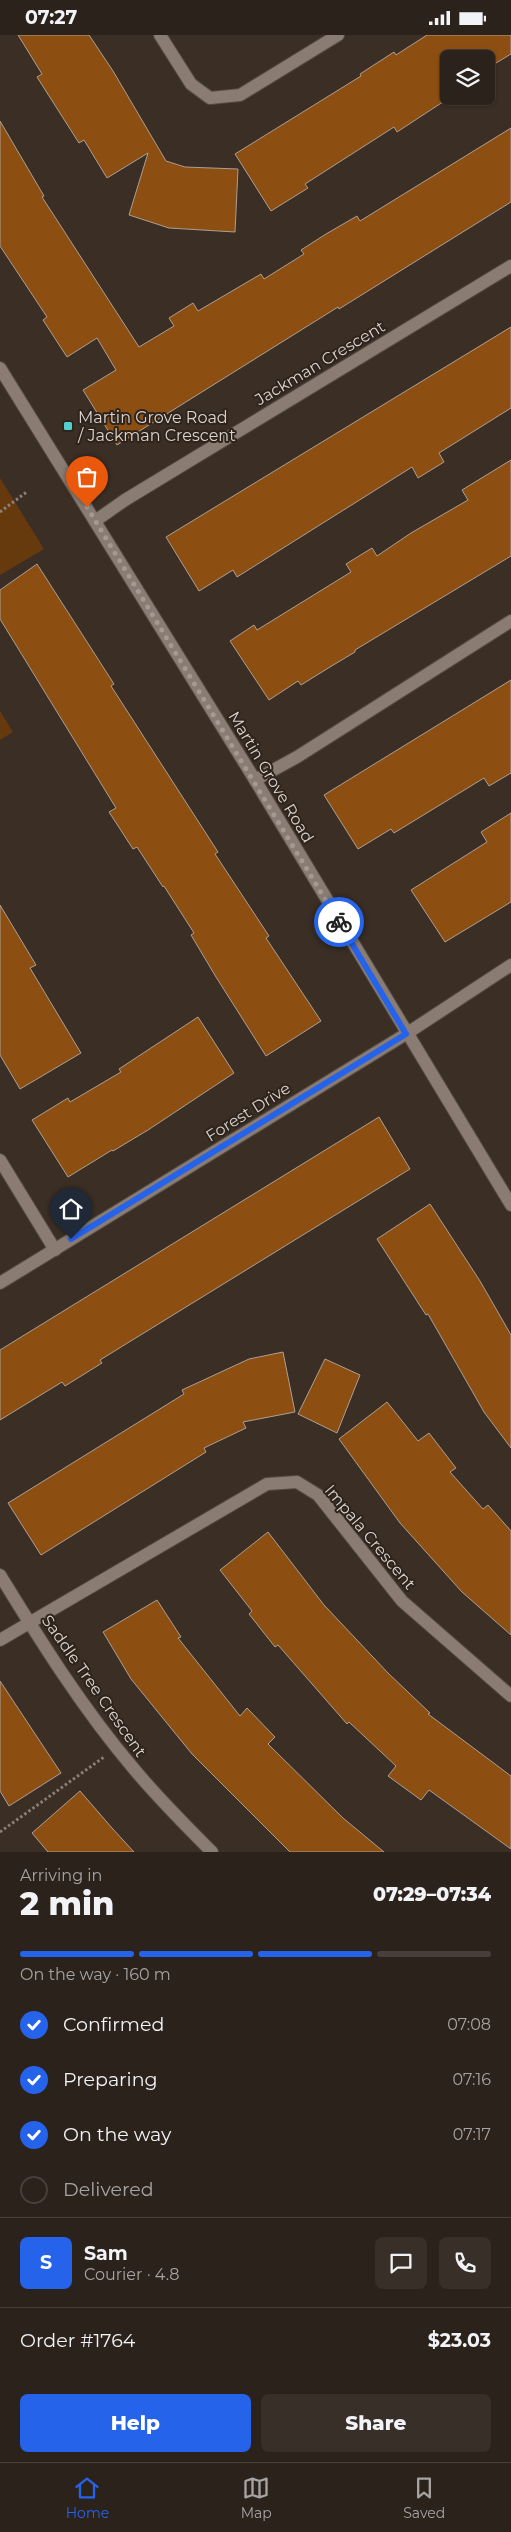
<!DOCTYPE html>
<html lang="en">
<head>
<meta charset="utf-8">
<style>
	:root { --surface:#2c221c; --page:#382f29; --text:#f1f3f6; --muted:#a6a4a3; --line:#483f3b; --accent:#2563eb }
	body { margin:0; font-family:Montserrat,sans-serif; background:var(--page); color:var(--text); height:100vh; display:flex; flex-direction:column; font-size:19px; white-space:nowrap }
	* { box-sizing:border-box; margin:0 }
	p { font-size:16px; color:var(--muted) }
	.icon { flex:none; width:28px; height:28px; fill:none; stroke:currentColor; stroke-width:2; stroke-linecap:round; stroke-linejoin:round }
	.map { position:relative; height:1817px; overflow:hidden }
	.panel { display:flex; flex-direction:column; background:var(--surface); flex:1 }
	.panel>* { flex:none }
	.buttons { position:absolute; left:440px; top:15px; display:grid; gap:10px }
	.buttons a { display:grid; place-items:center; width:55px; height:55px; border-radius:8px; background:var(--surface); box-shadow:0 1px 4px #0004,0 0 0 1px var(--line); font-size:25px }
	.pin { position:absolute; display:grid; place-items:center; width:42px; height:42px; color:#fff; margin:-51px -21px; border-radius:50% 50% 50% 0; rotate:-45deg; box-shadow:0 0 5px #0007 }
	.pin .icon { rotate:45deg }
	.courier { position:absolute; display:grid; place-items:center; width:50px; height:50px; margin:-25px; border:4px solid #2563eb; border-radius:50%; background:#fff; color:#222; box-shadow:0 1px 6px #0007 }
	.head em { font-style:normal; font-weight:800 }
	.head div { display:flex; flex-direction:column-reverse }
	.head { display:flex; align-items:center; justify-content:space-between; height:85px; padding:0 20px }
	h1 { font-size:32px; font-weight:800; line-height:38px }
	.bar { display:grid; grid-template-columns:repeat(4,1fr); gap:8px 5px; align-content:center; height:60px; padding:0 20px }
	.bar i { height:6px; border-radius:4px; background:var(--line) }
	.bar .selected { background:var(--accent) }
	.bar p { grid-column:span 4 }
	.line { display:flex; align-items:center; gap:12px; padding:0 20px; border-top:1px solid var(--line) }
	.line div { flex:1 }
	.round { display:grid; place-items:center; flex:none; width:52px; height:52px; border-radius:8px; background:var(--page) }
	ol { padding:0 20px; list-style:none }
	li { display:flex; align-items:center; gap:15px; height:55px }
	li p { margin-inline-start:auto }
	li .icon { padding:5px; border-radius:50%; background:var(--accent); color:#fff; stroke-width:4 }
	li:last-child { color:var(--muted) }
	li i { width:28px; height:28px; border:2px solid var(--line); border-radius:50% }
	.button { display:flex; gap:10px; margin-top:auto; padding:10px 20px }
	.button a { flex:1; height:58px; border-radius:8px; background:var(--accent); color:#fff; font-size:20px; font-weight:800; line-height:58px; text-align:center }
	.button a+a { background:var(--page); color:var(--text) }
	.status { display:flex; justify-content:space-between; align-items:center; height:35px; padding:0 25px; background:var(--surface); direction:ltr }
	.status svg { height:14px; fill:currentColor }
	.dock { display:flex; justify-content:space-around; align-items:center; height:70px; border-top:1px solid var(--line); background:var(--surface); font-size:14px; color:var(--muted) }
	.dock a { display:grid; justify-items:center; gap:2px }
	.dock .selected { color:var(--accent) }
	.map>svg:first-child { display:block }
	.green { fill:#673a0e }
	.building { fill:#8c4f11; stroke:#ad9f94 }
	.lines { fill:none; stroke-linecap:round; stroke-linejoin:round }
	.minor-casing { stroke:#554b44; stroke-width:14 }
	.tertiary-casing { stroke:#554b44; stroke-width:14 }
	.path { stroke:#8a8079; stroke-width:3; stroke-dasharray:2.5 2.5; stroke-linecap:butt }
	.minor { stroke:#8a7c72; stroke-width:12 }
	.tertiary { stroke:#8a7c72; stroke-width:12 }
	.done { stroke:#a39a93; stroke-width:5; stroke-dasharray:0 9 }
	.route { stroke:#2563eb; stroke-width:6 }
	.poi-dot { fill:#52cdd0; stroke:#2f241c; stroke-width:2 }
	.labels { text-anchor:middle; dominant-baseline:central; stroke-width:4; stroke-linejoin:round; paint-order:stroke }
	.street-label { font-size:16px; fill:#dbd4ce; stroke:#2f241c }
	.poi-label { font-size:16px; fill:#dbd4ce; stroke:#2f241c; text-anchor:start }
</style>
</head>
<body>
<div class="status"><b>07:27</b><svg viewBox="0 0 49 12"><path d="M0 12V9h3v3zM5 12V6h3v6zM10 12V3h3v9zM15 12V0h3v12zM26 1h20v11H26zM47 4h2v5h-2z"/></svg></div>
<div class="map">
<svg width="511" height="1817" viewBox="0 0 511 1817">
	<rect width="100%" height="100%" fill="#3a2e25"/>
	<g class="green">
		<path d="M 0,443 L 44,514 L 0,540 Z"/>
		<path d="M 0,676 L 13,697 L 0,705 Z"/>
	</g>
	<g class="building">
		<path d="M 18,0 L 89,0 L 113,36 L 166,126 L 185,132 L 238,134 L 235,197 L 169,193 L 129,180 L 148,118 L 107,143 L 84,105 L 79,108 L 37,42 L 42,39 Z"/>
		<path d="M 427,0 L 511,0 L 511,19 L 486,34 L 486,24 L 449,24 L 449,57 L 442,61 L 452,61 L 397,97 L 394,92 L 305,149 L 308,153 L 271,176 L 235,119 L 361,41 L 360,39 L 394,17 L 396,20 Z"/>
		<path d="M 0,86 L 44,161 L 42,162 L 139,312 L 174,291 L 169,283 L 193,268 L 198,276 L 261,239 L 264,244 L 304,219 L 301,215 L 326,199 L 357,181 L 360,186 L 511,93 L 511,167 L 339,274 L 338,272 L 117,410 L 83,355 L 116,335 L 97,303 L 67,322 L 43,285 L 47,282 L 0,211 Z"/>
		<path d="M 511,292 L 511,373 L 439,418 L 444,427 L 418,443 L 412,432 L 237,542 L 233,535 L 199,556 L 166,502 Z"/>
		<path d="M 511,425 L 511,521 L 355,615 L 355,617 L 330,632 L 301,650 L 298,646 L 269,665 L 230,606 L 254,590 L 257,595 L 351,537 L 346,529 L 372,513 L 377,521 L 411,498 L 468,465 L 462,455 Z"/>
		<path d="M 37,529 L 114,649 L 111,651 L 218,817 L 215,819 L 269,901 L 266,903 L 321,986 L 266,1021 L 216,942 L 191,900 L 194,898 L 164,851 L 163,852 L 137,812 L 133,814 L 109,777 L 116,773 L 0,584 L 0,555 Z"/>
		<path d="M 511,645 L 511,738 L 489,751 L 484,743 L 394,798 L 391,794 L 358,814 L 324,760 Z"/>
		<path d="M 511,778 L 511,867 L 445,907 L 411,855 L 487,807 L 481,797 Z"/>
		<path d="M 0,870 L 36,930 L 30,933 L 81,1018 L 20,1054 L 0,1020 Z"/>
		<path d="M 198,982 L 234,1038 L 148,1095 L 113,1116 L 112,1115 L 68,1142 L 32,1085 L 68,1063 L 70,1067 L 121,1037 L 119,1034 Z"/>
		<path d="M 379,1082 L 410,1134 L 100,1325 L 102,1328 L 65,1351 L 62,1347 L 0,1385 L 0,1315 Z"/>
		<path d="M 430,1169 L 480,1246 L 511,1300 L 511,1413 L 484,1377 L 428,1279 L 426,1280 L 377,1204 Z"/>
		<path d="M 283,1317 L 295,1377 L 243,1387 L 246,1393 L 204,1413 L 206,1417 L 41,1520 L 8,1468 L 184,1359 L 182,1355 L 249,1324 Z"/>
		<path d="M 325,1324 L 360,1340 L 337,1398 L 298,1379 Z"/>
		<path d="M 387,1367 L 418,1406 L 429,1398 L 456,1433 L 450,1437 L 483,1474 L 488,1470 L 511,1496 L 511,1600 L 462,1557 L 400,1488 L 339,1404 Z"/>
		<path d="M 268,1497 L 324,1570 L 388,1638 L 430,1678 L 428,1679 L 511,1741 L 511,1814 L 429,1755 L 421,1765 L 388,1741 L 396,1731 L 349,1687 L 347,1689 L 278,1610 L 275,1612 L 249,1579 L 252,1576 L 220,1535 Z"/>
		<path d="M 157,1565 L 181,1602 L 178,1603 L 240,1681 L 247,1673 L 275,1702 L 268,1709 L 343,1783 L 384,1817 L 290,1817 L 192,1719 L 131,1644 L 103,1597 Z"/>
		<path d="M 0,1646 L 61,1738 L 9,1771 L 0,1756 Z"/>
		<path d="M 80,1756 L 112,1793 L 134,1817 L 48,1817 L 32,1798 Z"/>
	</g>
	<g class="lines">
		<g class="minor-casing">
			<g id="minor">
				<path d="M 160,0 L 191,49 L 210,63 L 240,60 L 338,0"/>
				<path d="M 95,486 L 125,465 L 511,231"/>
				<path d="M 255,745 L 297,722 L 511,586"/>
				<path d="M 0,1125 L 55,1215"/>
				<path d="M 0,1248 L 406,999 L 511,930"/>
				<path d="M 0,1540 C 41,1607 83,1674 134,1734 C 158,1763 185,1790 212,1817"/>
				<path d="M 0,1605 L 267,1449 L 297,1447 L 318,1460 L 402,1566 L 511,1661"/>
			</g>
		</g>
		<g class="tertiary-casing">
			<path id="tertiary" d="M 0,333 L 255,745 L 511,1170"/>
		</g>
		<g class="path">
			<path d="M 0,477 L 28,456"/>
			<path d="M 0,1797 L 104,1722"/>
		</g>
		<use href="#minor" class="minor"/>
		<use href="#tertiary" class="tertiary"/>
	</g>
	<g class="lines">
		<path class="done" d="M 87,472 L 339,887"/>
		<path class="route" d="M 71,1204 L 406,999 L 339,887"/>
	</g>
	<rect class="poi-dot" x="63" y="386" width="10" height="10" rx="2.5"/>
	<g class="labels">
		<g class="street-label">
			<text transform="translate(320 328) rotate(-31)">Jackman Crescent</text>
			<text transform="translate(271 742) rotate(59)">Martin Grove Road</text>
			<text transform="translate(248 1077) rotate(-32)">Forest Drive</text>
			<text transform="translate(370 1502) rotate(50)">Impala Crescent</text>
			<text transform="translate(94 1651) rotate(55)">Saddle Tree Crescent</text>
		</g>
		<g class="poi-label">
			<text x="78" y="382">Martin Grove Road<tspan x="78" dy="18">/ Jackman Crescent</tspan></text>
		</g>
	</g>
</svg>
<div class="buttons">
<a><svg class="icon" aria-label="layers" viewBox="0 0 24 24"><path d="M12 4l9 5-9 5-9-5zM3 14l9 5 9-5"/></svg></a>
</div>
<div class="pin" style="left:87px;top:472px;background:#ea580c"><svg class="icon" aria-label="bag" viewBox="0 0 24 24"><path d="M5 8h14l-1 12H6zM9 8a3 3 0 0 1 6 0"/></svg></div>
<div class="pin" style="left:71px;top:1204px;background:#1f2937"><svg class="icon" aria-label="home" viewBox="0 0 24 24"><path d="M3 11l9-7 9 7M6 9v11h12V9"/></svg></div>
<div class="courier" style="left:339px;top:887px"><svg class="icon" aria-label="bike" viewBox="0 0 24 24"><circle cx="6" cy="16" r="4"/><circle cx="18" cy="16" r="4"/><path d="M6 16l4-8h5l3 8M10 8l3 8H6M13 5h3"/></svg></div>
</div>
<section class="panel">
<div class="head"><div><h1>2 min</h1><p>Arriving in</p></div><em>07:29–07:34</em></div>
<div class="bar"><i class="selected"></i><i class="selected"></i><i class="selected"></i><i></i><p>On the way · 160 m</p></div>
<ol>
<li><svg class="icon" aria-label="check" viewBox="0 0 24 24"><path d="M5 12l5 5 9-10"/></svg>Confirmed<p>07:08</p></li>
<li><svg class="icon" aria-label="check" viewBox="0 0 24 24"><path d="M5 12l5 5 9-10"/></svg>Preparing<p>07:16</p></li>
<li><svg class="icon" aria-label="check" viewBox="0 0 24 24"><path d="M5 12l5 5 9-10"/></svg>On the way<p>07:17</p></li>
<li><i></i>Delivered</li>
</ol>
<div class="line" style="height:90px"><b class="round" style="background:var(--accent);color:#fff">S</b><div><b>Sam</b><p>Courier · 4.8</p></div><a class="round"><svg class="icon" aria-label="chat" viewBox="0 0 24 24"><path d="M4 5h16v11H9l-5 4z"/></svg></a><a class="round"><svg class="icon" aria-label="phone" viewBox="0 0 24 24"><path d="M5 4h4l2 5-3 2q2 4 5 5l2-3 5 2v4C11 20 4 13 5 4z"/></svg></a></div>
<div class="line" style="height:65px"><div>Order #1764</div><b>$23.03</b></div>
<div class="button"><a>Help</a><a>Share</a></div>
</section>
<nav class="dock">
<a class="selected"><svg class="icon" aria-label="home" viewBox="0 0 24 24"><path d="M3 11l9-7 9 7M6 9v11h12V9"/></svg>Home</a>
<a><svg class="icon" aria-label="map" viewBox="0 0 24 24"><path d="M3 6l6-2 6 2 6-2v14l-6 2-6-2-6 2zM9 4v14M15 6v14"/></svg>Map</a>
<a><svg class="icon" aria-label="saved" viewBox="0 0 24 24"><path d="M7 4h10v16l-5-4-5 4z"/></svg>Saved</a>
</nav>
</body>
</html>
